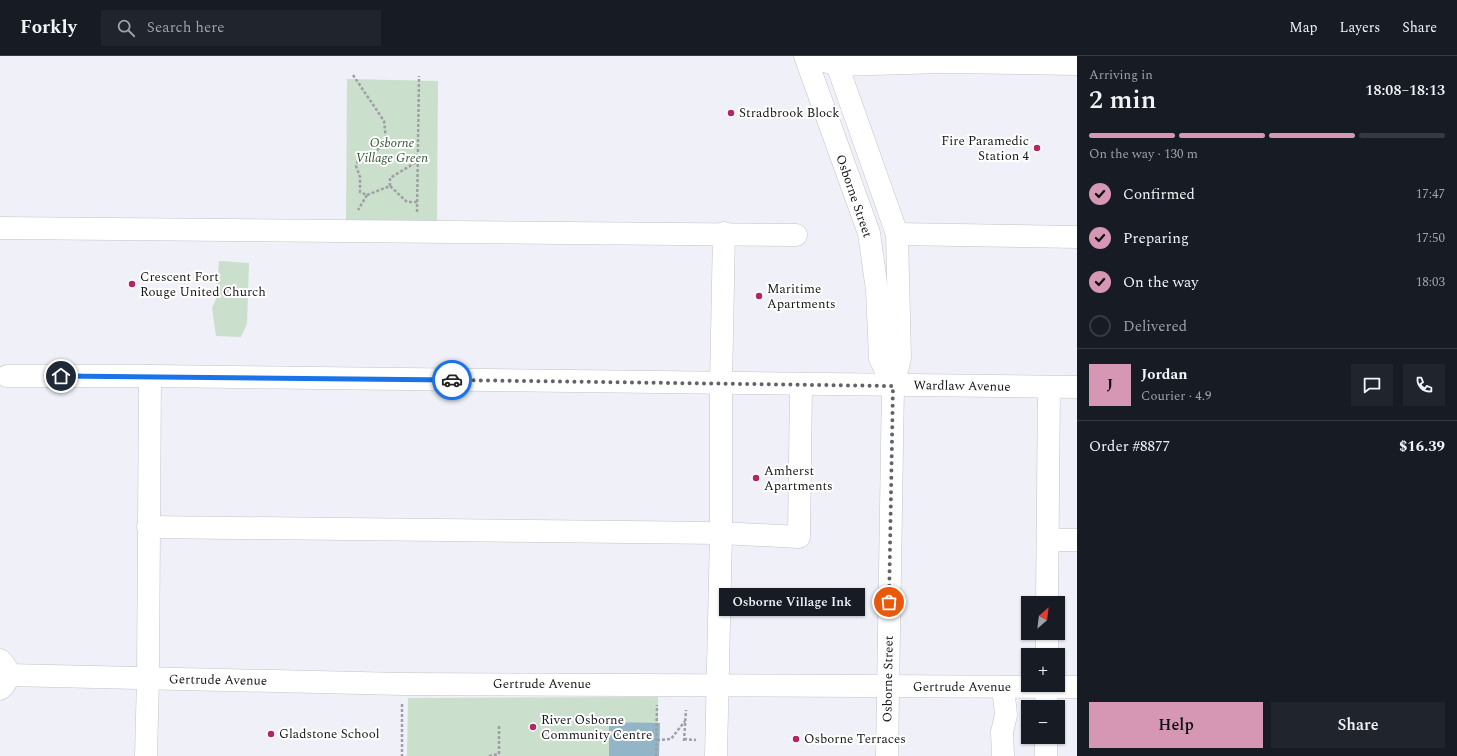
<!DOCTYPE html>
<html lang="en">
<head>
<meta charset="utf-8">
<style>
	:root { --surface:#171b24; --page:#20242c; --text:#f1f3f6; --muted:#9ea1a6; --line:#363941; --accent:#d597b3 }
	body { margin:0; font-family:Spectral,serif; background:var(--page); color:var(--text); height:100vh; display:flex; flex-direction:column; font-size:15px; white-space:nowrap }
	* { box-sizing:border-box; margin:0 }
	p { font-size:13px; color:var(--muted) }
	.icon { flex:none; width:22px; height:22px; fill:none; stroke:currentColor; stroke-width:2; stroke-linecap:round; stroke-linejoin:round }
	.map { position:relative; flex:1; overflow:hidden }
	.panel { display:flex; flex-direction:column; background:var(--surface); width:380px }
	.panel>* { flex:none }
	.needle { width:26px; rotate:28deg }
	.tools { position:absolute; left:1021px; top:540px; display:grid; gap:8px }
	.tools a { display:grid; place-items:center; width:44px; height:44px; border-radius:0px; background:var(--surface); box-shadow:0 1px 3px #0004; font-size:20px }
	.pin { position:absolute; display:grid; place-items:center; width:34px; height:34px; color:#fff; margin:-17px; border:2px solid #fff; border-radius:50%; box-shadow:0 1px 4px #0007 }
	.courier { position:absolute; display:grid; place-items:center; width:40px; height:40px; margin:-20px; border:3px solid #1a73e8; border-radius:50%; background:#fff; color:#222; box-shadow:0 1px 5px #0007 }
	.bubble { position:absolute; height:28px; border-radius:0px; background:var(--surface); box-shadow:0 1px 3px #0004; font-size:13px; font-weight:600; line-height:28px; text-align:center }
	.head em { font-style:normal; font-weight:600 }
	.head div { display:flex; flex-direction:column-reverse }
	.head { display:flex; align-items:center; justify-content:space-between; height:68px; padding:0 12px }
	h1 { font-size:26px; font-weight:600; line-height:30px }
	.bar { display:grid; grid-template-columns:repeat(4,1fr); gap:6px 4px; align-content:center; height:48px; padding:0 12px }
	.bar i { height:5px; border-radius:3px; background:var(--line) }
	.bar .on { background:var(--accent) }
	.bar p { grid-column:span 4 }
	.line { display:flex; align-items:center; gap:10px; padding:0 12px; border-top:1px solid var(--line) }
	.line div { flex:1 }
	.round { display:grid; place-items:center; flex:none; width:42px; height:42px; border-radius:0px; background:var(--page) }
	ol { padding:0 12px; list-style:none }
	li { display:flex; align-items:center; gap:12px; height:44px }
	li p { margin-inline-start:auto }
	li .icon { padding:4px; border-radius:50%; background:var(--accent); color:#111; stroke-width:4 }
	li:last-child { color:var(--muted) }
	li i { width:22px; height:22px; border:2px solid var(--line); border-radius:50% }
	.primary-button { display:flex; gap:8px; margin-top:auto; padding:8px 12px }
	.primary-button a { flex:1; height:46px; border-radius:0px; background:var(--accent); color:#111; font-size:16px; font-weight:600; line-height:46px; text-align:center }
	.primary-button a+a { background:var(--page); color:var(--text) }
	header { display:flex; align-items:center; gap:24px; box-sizing:border-box; height:56px; padding:0 20px; background:var(--surface); border-bottom:1px solid var(--line) }
	header strong { font-size:19px }
	nav { display:flex; gap:22px; margin-inline-start:auto; font-size:14px }
	.search { width:280px; height:36px; background:var(--page); display:flex; align-items:center; gap:10px; box-sizing:border-box; padding:0 14px; border-radius:0px; color:var(--muted); font-size:15px }
	main { display:flex; flex:1; min-height:0 }
	.map>svg:first-child { display:block }
	.green { fill:#cadfcc }
	.water { fill:#93b5c8 }
	.lines { fill:none; stroke-linecap:round; stroke-linejoin:round }
	.minor-casing { stroke:#c2c4cc; stroke-width:23 }
	.major-casing { stroke:#c2c4cc; stroke-width:23 }
	.path { stroke:#9fa0a6; stroke-width:2.5; stroke-dasharray:3 2; stroke-linecap:butt }
	.minor { stroke:#fff; stroke-width:22 }
	.major { stroke:#fff; stroke-width:22 }
	.done { stroke:#626267; stroke-width:4; stroke-dasharray:0 7.2 }
	.route { stroke:#1a73e8; stroke-width:5 }
	.poi-dot { fill:#b22661; stroke:#fff; stroke-width:1.5 }
	.labels { text-anchor:middle; dominant-baseline:central; stroke-width:4; stroke-linejoin:round; paint-order:stroke }
	.poi-label { font-size:13px; fill:#161619; stroke:#fff; text-anchor:start }
	.park-label { font-size:13px; font-style:italic; fill:#2c5632; stroke:#fff }
	.street-label { font-size:13px; fill:#161619; stroke:#fff }
</style>
</head>
<body>
<header>
<strong>Forkly</strong>
<div class="search"><svg class="icon" aria-label="search" viewBox="0 0 24 24"><circle cx="10" cy="10" r="6"/><path d="M15 15l6 6"/></svg>Search here</div>
<nav><a>Map</a><a>Layers</a><a>Share</a></nav>
</header>
<main>
<div class="map">
<svg width="1077" height="700" viewBox="0 0 1077 700">
	<rect width="100%" height="100%" fill="#eff0f8"/>
	<g class="green">
		<path d="M 347,23 L 438,25 L 437,167 L 346,165 Z"/>
		<path d="M 219,205 L 249,207 L 247,268 L 241,281 L 216,280 L 212,252 L 216,243 Z"/>
		<path d="M 658,641 L 658,700 L 407,700 L 408,642 Z"/>
	</g>
	<path class="water" d="M 609,666 L 660,667 L 659,700 L 609,700 Z"/>
	<g class="lines">
		<g class="minor-casing">
			<g id="minor">
				<path d="M 810,0 L 837,9 L 943,6 L 1077,8"/>
				<path d="M 0,172 L 796,179"/>
				<path d="M 897,178 L 1077,181"/>
				<path d="M 7,320 L 150,320 L 1077,331"/>
				<path d="M 148,471 L 721,477 L 799,481 L 801,328"/>
				<path d="M 1048,484 L 1077,484"/>
				<path d="M 1047,547 L 1049,331"/>
				<path d="M 1047,599 L 1047,577"/>
				<path d="M 0,604 C 10,613 10,625 0,633"/>
				<path d="M 8,619 L 402,628 L 1077,631"/>
				<path d="M 1003,631 L 1006,659 L 1002,676 L 1003,700"/>
				<path d="M 1046,651 L 1047,629"/>
				<path d="M 146,700 L 148,623 L 150,320"/>
				<path d="M 716,700 L 721,477 L 721,328 L 724,177"/>
				<path d="M 1046,700 L 1046,681"/>
			</g>
		</g>
		<g class="major-casing">
			<g id="major">
				<path d="M 805,0 L 869,177 L 877,234 L 880,302 L 893,330"/>
				<path d="M 834,0 L 897,178 L 900,302 L 893,330 L 887,700"/>
			</g>
		</g>
		<g class="path">
			<path d="M 353,19 L 384,65 L 386,83 L 376,96 L 358,105 L 356,110 L 360,121 L 360,136 L 367,139 L 358,154"/>
			<path d="M 390,130 L 390,122 L 418,105"/>
			<path d="M 367,139 L 390,130 L 407,146 L 418,146"/>
			<path d="M 417,156 L 419,20"/>
			<path d="M 402,648 L 402,700"/>
			<path d="M 499,670 L 499,700"/>
			<path d="M 684,683 L 696,684"/>
			<path d="M 657,684 L 671,683 L 685,665"/>
			<path d="M 684,685 L 686,654"/>
			<path d="M 489,700 L 499,698"/>
			<path d="M 656,700 L 657,649"/>
		</g>
		<use href="#minor" class="minor"/>
		<use href="#major" class="major"/>
	</g>
	<g class="lines">
		<path class="done" d="M 452,324 L 893,330 L 889,546"/>
		<path class="route" d="M 61,320 L 452,324"/>
	</g>
	<g class="poi-dot">
		<circle cx="731" cy="57" r="4"/>
		<circle cx="1037" cy="92" r="4"/>
		<circle cx="132" cy="228" r="4"/>
		<circle cx="759" cy="240" r="4"/>
		<circle cx="756" cy="422" r="4"/>
		<circle cx="533" cy="671" r="4"/>
		<circle cx="271" cy="678" r="4"/>
		<circle cx="796" cy="683" r="4"/>
	</g>
	<g class="labels">
		<g class="poi-label">
			<text x="739" y="57">Stradbrook Block</text>
			<text x="1029" y="85" text-anchor="end">Fire Paramedic<tspan x="1029" dy="15">Station 4</tspan></text>
			<text x="140" y="221">Crescent Fort<tspan x="140" dy="15">Rouge United Church</tspan></text>
			<text x="767" y="233">Maritime<tspan x="767" dy="15">Apartments</tspan></text>
			<text x="764" y="415">Amherst<tspan x="764" dy="15">Apartments</tspan></text>
			<text x="541" y="664">River Osborne<tspan x="541" dy="15">Community Centre</tspan></text>
			<text x="279" y="678">Gladstone School</text>
			<text x="804" y="683">Osborne Terraces</text>
		</g>
		<g class="park-label">
			<text x="392" y="87">Osborne<tspan x="392" dy="15">Village Green</tspan></text>
		</g>
		<g class="street-label">
			<text transform="translate(854 140) rotate(71)">Osborne Street</text>
			<text transform="translate(962 330) rotate(1)">Wardlaw Avenue</text>
			<text transform="translate(888 623) rotate(-89)">Osborne Street</text>
			<text transform="translate(218 624) rotate(1)">Gertrude Avenue</text>
			<text x="542" y="628">Gertrude Avenue</text>
			<text x="962" y="631">Gertrude Avenue</text>
		</g>
	</g>
</svg>
<div class="tools">
<a><svg class="needle" viewBox="-14 -14 28 28"><path d="M0-13l5 13h-10z" fill="#e53935"/><path d="M0 13l5-13h-10z" fill="#9ea1a6"/></svg></a>
<a>+</a>
<a>−</a>
</div>
<div class="pin" style="left:889px;top:546px;background:#ea580c"><svg class="icon" aria-label="bag" viewBox="0 0 24 24"><path d="M5 8h14l-1 12H6zM9 8a3 3 0 0 1 6 0"/></svg></div>
<div class="pin" style="left:61px;top:320px;background:#1f2937"><svg class="icon" aria-label="home" viewBox="0 0 24 24"><path d="M3 11l9-7 9 7M6 9v11h12V9"/></svg></div>
<div class="courier" style="left:452px;top:324px"><svg class="icon" aria-label="car" viewBox="0 0 24 24"><path d="M5 17H2v-5l4-1 3-4h7l3 4 3 1v5h-3M9 17h6M6 11h13"/><circle cx="7" cy="17" r="2"/><circle cx="17" cy="17" r="2"/></svg></div>
<div class="bubble" style="left:719px;top:532px;width:146px">Osborne Village Ink</div>
</div>
<section class="panel">
<div class="head"><div><h1>2 min</h1><p>Arriving in</p></div><em>18:08–18:13</em></div>
<div class="bar"><i class="on"></i><i class="on"></i><i class="on"></i><i></i><p>On the way · 130 m</p></div>
<ol>
<li><svg class="icon" aria-label="check" viewBox="0 0 24 24"><path d="M5 12l5 5 9-10"/></svg>Confirmed<p>17:47</p></li>
<li><svg class="icon" aria-label="check" viewBox="0 0 24 24"><path d="M5 12l5 5 9-10"/></svg>Preparing<p>17:50</p></li>
<li><svg class="icon" aria-label="check" viewBox="0 0 24 24"><path d="M5 12l5 5 9-10"/></svg>On the way<p>18:03</p></li>
<li><i></i>Delivered</li>
</ol>
<div class="line" style="height:72px"><b class="round" style="background:var(--accent);color:#111">J</b><div><b>Jordan</b><p>Courier · 4.9</p></div><a class="round"><svg class="icon" aria-label="chat" viewBox="0 0 24 24"><path d="M4 5h16v11H9l-5 4z"/></svg></a><a class="round"><svg class="icon" aria-label="phone" viewBox="0 0 24 24"><path d="M5 4h4l2 5-3 2q2 4 5 5l2-3 5 2v4C11 20 4 13 5 4z"/></svg></a></div>
<div class="line" style="height:52px"><div>Order #8877</div><b>$16.39</b></div>
<div class="primary-button"><a>Help</a><a>Share</a></div>
</section>
</main>
</body>
</html>
